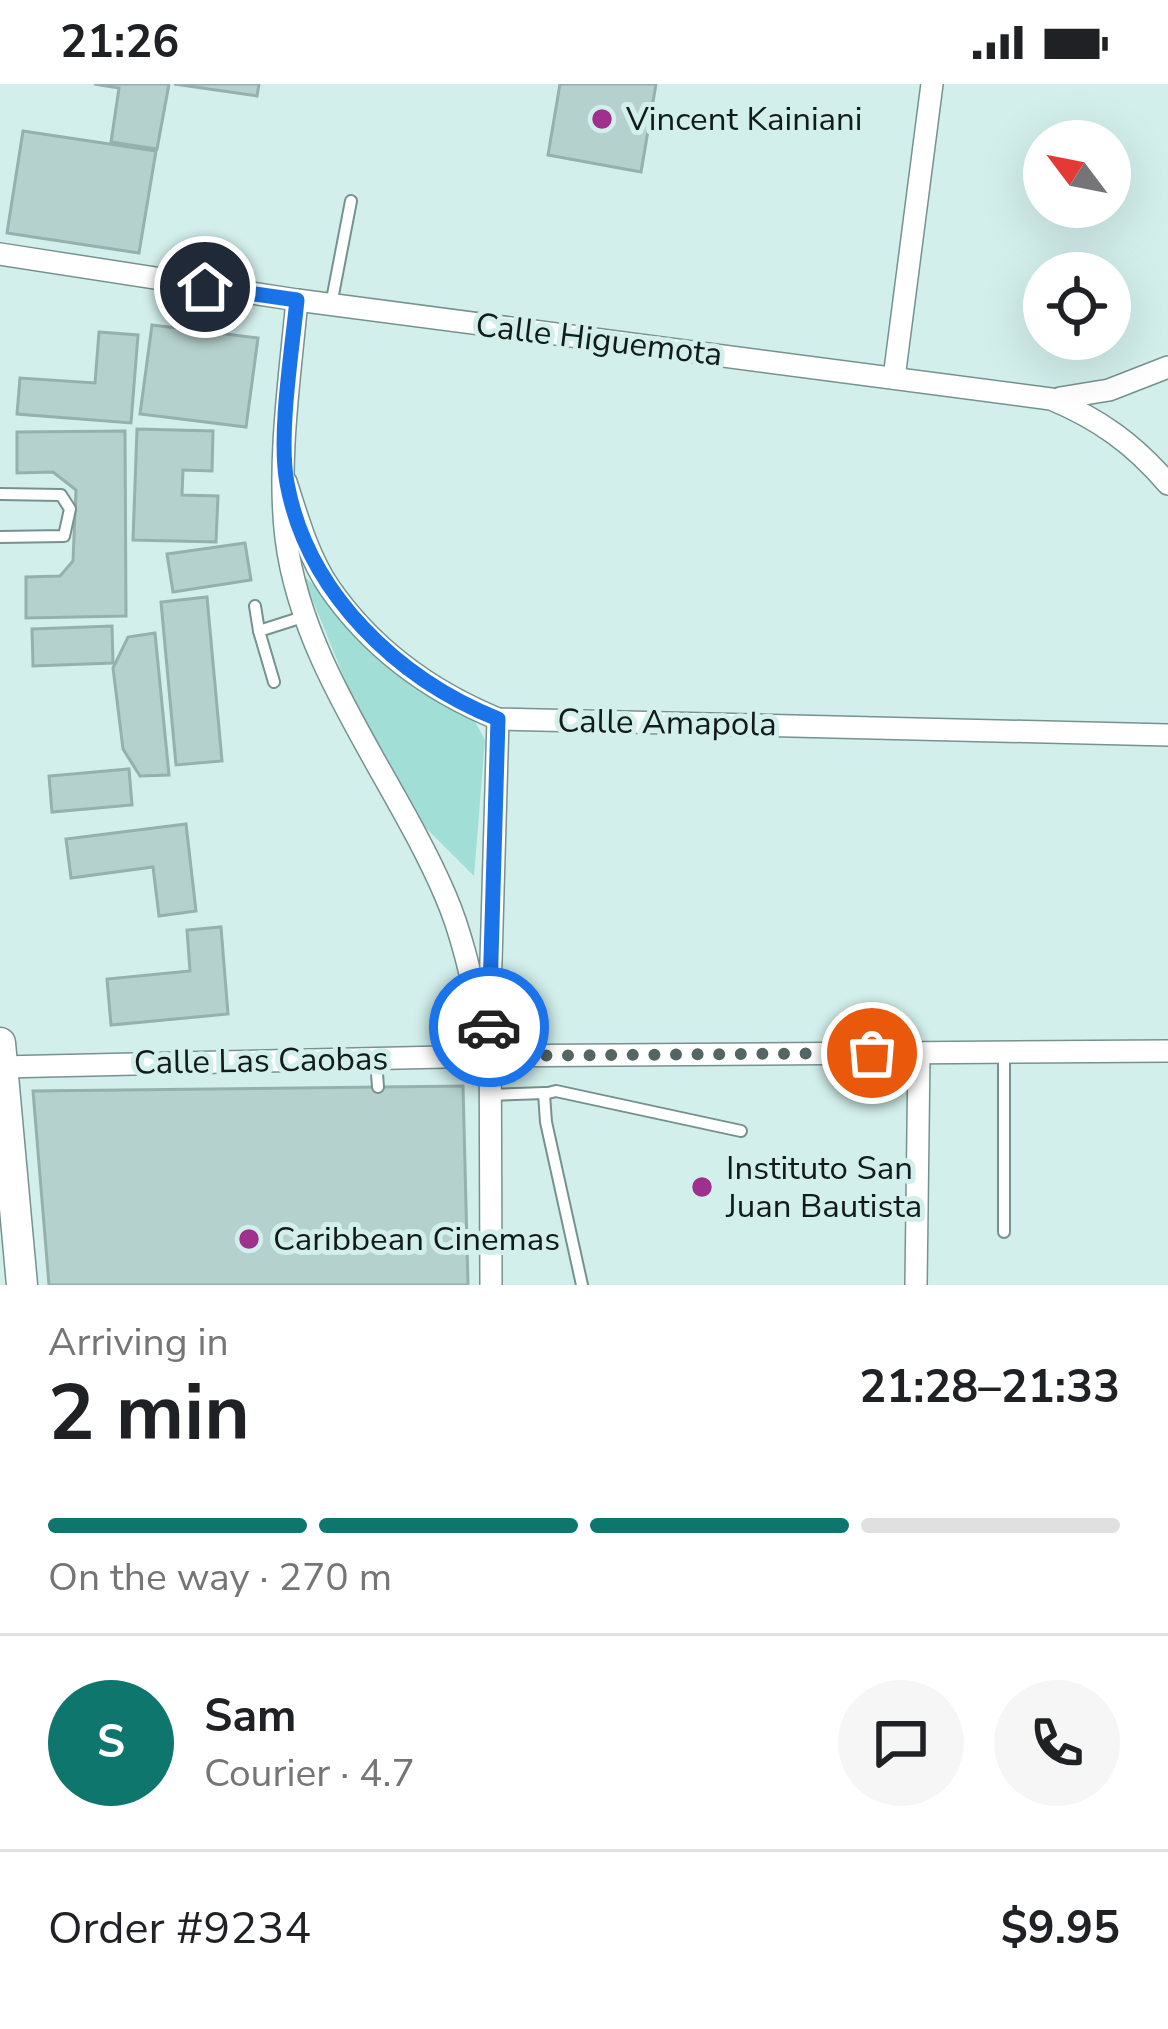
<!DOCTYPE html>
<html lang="en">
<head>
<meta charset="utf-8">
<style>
	:root { --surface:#fff; --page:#f6f6f6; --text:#202124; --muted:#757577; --line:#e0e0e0; --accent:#0f766e }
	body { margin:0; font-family:"Nunito Sans",sans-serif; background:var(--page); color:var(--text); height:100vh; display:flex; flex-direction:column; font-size:45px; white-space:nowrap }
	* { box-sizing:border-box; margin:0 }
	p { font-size:39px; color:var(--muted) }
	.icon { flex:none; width:66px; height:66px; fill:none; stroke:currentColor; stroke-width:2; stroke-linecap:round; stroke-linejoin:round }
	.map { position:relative; height:1201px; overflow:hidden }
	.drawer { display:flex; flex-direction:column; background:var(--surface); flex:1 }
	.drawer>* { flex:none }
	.needle { width:78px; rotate:302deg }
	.buttons { position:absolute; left:1023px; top:36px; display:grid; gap:24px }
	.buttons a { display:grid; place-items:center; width:108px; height:108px; border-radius:50%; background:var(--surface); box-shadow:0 12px 48px #0002; font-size:60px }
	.pin { position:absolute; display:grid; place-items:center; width:102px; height:102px; color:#fff; margin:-51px; border:6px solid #fff; border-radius:50%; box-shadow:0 3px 12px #0007 }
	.courier { position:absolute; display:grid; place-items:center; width:120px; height:120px; margin:-60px; border:9px solid #1a73e8; border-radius:50%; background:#fff; color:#222; box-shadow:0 3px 15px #0007 }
	.headline em { font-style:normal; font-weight:700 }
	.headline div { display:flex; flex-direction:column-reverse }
	.headline { display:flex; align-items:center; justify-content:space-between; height:204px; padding:0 48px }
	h1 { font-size:78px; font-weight:700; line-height:90px }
	.bar { display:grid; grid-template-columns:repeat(4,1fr); gap:18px 12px; align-content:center; height:144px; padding:0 48px }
	.bar i { height:15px; border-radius:9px; background:var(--line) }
	.bar .on { background:var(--accent) }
	.bar p { grid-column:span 4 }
	.line { display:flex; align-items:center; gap:30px; padding:0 48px; border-top:3px solid var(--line) }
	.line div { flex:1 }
	.round { display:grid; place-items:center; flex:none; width:126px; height:126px; border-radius:63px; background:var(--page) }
	.status { display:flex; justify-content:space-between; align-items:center; height:84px; padding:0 60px; background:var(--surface); direction:ltr }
	.status svg { height:33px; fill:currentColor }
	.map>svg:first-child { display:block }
	.green { fill:#a0ded6 }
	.building { fill:#b5d1cd; stroke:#95b1ad; stroke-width:3 }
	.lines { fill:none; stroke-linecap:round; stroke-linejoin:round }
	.lane-casing { stroke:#77928e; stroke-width:14 }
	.street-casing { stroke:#77928e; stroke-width:24 }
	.secondary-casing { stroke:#77928e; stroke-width:33 }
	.lane { stroke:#fff; stroke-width:10 }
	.street { stroke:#fff; stroke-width:21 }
	.secondary { stroke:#fff; stroke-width:30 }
	.done { stroke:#556563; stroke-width:12; stroke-dasharray:0 21.6 }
	.route { stroke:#1a73e8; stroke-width:15 }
	.poi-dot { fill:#a0308d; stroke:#d2efeb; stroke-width:4.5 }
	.labels { text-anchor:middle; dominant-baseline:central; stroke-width:10; stroke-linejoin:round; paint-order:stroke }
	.poi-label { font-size:33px; fill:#111b1a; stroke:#d2efeb; text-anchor:start }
	.street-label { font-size:33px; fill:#111b1a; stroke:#d2efeb }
</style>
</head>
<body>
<div class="status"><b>21:26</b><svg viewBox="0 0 49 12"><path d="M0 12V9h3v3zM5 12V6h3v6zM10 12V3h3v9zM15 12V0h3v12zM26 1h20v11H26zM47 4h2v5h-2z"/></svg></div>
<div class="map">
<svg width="1168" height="1201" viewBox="0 0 1168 1201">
	<rect width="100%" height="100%" fill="#d2efeb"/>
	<path class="green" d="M 302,490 L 432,610 L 474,636 L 485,656 L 474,792 L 417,735 L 348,603 Z"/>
	<g class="building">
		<path d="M 94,0 L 169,0 L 157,65 L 111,58 L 119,4 Z"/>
		<path d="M 174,0 L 259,0 L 257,12 Z"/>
		<path d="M 560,0 L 656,0 L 641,88 L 548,71 Z"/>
		<path d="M 23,47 L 156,67 L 139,169 L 7,149 Z"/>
		<path d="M 152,241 L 258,254 L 246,343 L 140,330 Z"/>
		<path d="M 99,248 L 138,251 L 131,339 L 17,330 L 20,294 L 95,299 Z"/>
		<path d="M 137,345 L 213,347 L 212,387 L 183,386 L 182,411 L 218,412 L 216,458 L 133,456 Z"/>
		<path d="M 125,347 L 126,532 L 26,534 L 26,493 L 60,492 L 73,477 L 76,406 L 53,388 L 17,389 L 17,348 Z"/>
		<path d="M 245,459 L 251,496 L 173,508 L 167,470 Z"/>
		<path d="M 207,513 L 222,677 L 176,681 L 161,518 Z"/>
		<path d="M 112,542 L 113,579 L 33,582 L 32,545 Z"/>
		<path d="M 155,549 L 169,691 L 140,692 L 123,665 L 113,584 L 128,553 Z"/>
		<path d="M 129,685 L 132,721 L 52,728 L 49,692 Z"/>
		<path d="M 186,740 L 196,827 L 159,832 L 153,783 L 71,794 L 66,755 Z"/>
		<path d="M 221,843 L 228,930 L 111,941 L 107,895 L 190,887 L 187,846 Z"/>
		<path d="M 463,1002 L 468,1201 L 49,1201 L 33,1007 Z"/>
	</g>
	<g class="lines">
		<g class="lane-casing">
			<g id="lane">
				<path d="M 331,221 L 351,117"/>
				<path d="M 0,410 L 61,411 L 70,425 L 64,452 L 0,453"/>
				<path d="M 255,522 L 259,547"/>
				<path d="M 274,598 L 259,547 L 306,532"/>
				<path d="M 1004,968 L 1004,1148"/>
				<path d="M 376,976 L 378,1003"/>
				<path d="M 489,1011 L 545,1009"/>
				<path d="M 582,1201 L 546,1038 L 544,1010 L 556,1007 L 741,1047"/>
			</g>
		</g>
		<g class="street-casing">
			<g id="street">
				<path d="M 0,170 L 297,216 L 1051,315 C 1099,335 1134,360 1168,400"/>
				<path d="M 297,216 C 290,292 277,379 286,454 C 302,584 396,695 446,813 C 467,862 476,920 489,972"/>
				<path d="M 894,294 L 932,0"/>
				<path d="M 1060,314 L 1109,306 L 1168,283"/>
				<path d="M 286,398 C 297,432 308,472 329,503 C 371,564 430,607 498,635 L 1168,651"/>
				<path d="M 2,983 L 489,972 L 1168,967"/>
				<path d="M 491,1201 L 490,911 L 498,635"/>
				<path d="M 916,1201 L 919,969"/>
			</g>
		</g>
		<g class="secondary-casing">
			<path id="secondary" d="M 0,959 L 22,1201"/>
		</g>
		<use href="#lane" class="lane"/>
		<use href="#street" class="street"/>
		<use href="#secondary" class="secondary"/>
	</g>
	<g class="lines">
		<path class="done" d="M 489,943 L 489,972 L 872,969"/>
		<path class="route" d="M 205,203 L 297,216 C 292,266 278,352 287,399 C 307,509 398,595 498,635 L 489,943"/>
	</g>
	<g class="poi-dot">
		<circle cx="602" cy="35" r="12"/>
		<circle cx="702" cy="1103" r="12"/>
		<circle cx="249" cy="1155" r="12"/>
	</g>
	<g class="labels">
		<g class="poi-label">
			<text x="626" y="35">Vincent Kainiani</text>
			<text x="726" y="1084">Instituto San<tspan x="726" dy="38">Juan Bautista</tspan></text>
			<text x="273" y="1155">Caribbean Cinemas</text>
		</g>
		<g class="street-label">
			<text transform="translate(599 256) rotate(7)">Calle Higuemota</text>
			<text transform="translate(667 639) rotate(1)">Calle Amapola</text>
			<text transform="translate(261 977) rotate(-1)">Calle Las Caobas</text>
		</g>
	</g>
</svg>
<div class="buttons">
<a><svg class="needle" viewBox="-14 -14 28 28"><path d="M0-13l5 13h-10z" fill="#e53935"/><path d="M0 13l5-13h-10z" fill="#757577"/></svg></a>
<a><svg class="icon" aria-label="locate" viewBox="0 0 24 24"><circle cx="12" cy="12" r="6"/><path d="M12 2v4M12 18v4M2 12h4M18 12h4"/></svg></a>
</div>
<div class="pin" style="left:872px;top:969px;background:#ea580c"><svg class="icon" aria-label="bag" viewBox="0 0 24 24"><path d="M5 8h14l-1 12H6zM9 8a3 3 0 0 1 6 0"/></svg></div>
<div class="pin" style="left:205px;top:203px;background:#1f2937"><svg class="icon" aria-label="home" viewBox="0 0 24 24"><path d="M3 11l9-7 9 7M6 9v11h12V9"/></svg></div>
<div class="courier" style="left:489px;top:943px"><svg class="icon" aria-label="car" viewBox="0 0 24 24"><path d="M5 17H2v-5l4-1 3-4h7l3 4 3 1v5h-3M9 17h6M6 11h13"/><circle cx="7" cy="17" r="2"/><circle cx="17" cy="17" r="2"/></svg></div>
</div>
<section class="drawer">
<div class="headline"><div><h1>2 min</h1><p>Arriving in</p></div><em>21:28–21:33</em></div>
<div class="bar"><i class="on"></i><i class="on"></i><i class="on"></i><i></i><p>On the way · 270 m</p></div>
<div class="line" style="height:216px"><b class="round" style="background:var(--accent);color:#fff">S</b><div><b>Sam</b><p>Courier · 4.7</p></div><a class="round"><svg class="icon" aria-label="chat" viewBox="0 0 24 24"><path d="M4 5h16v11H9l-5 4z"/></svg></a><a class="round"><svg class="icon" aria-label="phone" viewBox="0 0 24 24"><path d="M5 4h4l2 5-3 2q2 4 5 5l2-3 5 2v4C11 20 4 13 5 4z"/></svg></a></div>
<div class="line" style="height:156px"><div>Order #9234</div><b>$9.95</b></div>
</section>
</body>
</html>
